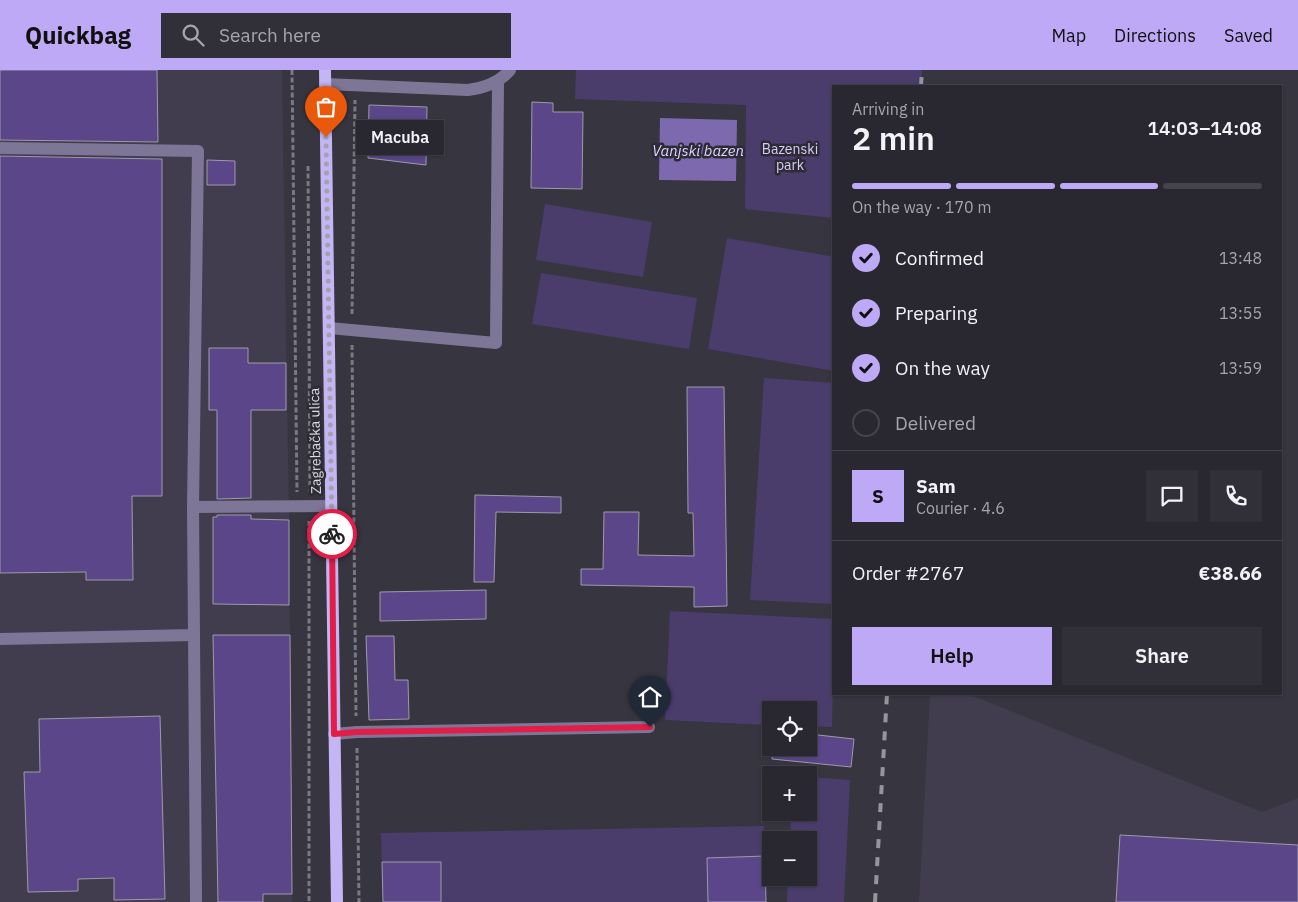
<!DOCTYPE html>
<html lang="en">
<head>
<meta charset="utf-8">
<style>
	:root { --surface:#292830; --page:#313038; --text:#f1f3f6; --muted:#a5a6ab; --line:#45444c; --accent:#bda9f5 }
	body { margin:0; font-family:"IBM Plex Sans",sans-serif; background:var(--page); color:var(--text); height:100vh; display:flex; flex-direction:column; font-size:19px; white-space:nowrap }
	* { box-sizing:border-box; margin:0 }
	p { font-size:16px; color:var(--muted) }
	.icon { flex:none; width:28px; height:28px; fill:none; stroke:currentColor; stroke-width:2; stroke-linecap:round; stroke-linejoin:round }
	.map { position:relative; flex:1; overflow:hidden }
	.side { position:absolute; left:832px; top:15px; width:450px; height:610px; display:flex; flex-direction:column; background:var(--surface); border-radius:0px; box-shadow:0 1px 4px #0004,0 0 0 1px var(--line) }
	.side>* { flex:none }
	.fabs { position:absolute; left:762px; top:631px; display:grid; gap:10px }
	.fabs a { display:grid; place-items:center; width:55px; height:55px; border-radius:0px; background:var(--surface); box-shadow:0 1px 4px #0004,0 0 0 1px var(--line); font-size:25px }
	.pin { position:absolute; display:grid; place-items:center; width:42px; height:42px; color:#fff; margin:-51px -21px; border-radius:50% 50% 50% 0; rotate:-45deg; box-shadow:0 0 5px #0007 }
	.pin .icon { rotate:45deg }
	.courier { position:absolute; display:grid; place-items:center; width:50px; height:50px; margin:-25px; border:4px solid #e11d48; border-radius:50%; background:#fff; color:#222; box-shadow:0 1px 6px #0007 }
	.bubble { position:absolute; height:35px; border-radius:0px; background:var(--surface); box-shadow:0 1px 4px #0004,0 0 0 1px var(--line); font-size:16px; font-weight:600; line-height:35px; text-align:center }
	.summary em { font-style:normal; font-weight:600 }
	.summary div { display:flex; flex-direction:column-reverse }
	.summary { display:flex; align-items:center; justify-content:space-between; height:85px; padding:0 20px }
	h1 { font-size:32px; font-weight:600; line-height:38px }
	.bar { display:grid; grid-template-columns:repeat(4,1fr); gap:8px 5px; align-content:center; height:60px; padding:0 20px }
	.bar i { height:6px; border-radius:4px; background:var(--line) }
	.bar .selected { background:var(--accent) }
	.bar p { grid-column:span 4 }
	.line { display:flex; align-items:center; gap:12px; padding:0 20px; border-top:1px solid var(--line) }
	.line div { flex:1 }
	.round { display:grid; place-items:center; flex:none; width:52px; height:52px; border-radius:0px; background:var(--page) }
	ol { padding:0 20px; list-style:none }
	li { display:flex; align-items:center; gap:15px; height:55px }
	li p { margin-inline-start:auto }
	li .icon { padding:5px; border-radius:50%; background:var(--accent); color:#111; stroke-width:4 }
	li:last-child { color:var(--muted) }
	li i { width:28px; height:28px; border:2px solid var(--line); border-radius:50% }
	.primary-button { display:flex; gap:10px; margin-top:auto; padding:10px 20px }
	.primary-button a { flex:1; height:58px; border-radius:0px; background:var(--accent); color:#111; font-size:20px; font-weight:600; line-height:58px; text-align:center }
	.primary-button a+a { background:var(--page); color:var(--text) }
	header { display:flex; align-items:center; gap:30px; box-sizing:border-box; height:70px; padding:0 25px; background:var(--accent); color:#111 }
	header strong { font-size:24px }
	nav { display:flex; gap:28px; margin-inline-start:auto; font-size:18px }
	.search { width:350px; height:45px; background:var(--page); display:flex; align-items:center; gap:12px; box-sizing:border-box; padding:0 18px; border-radius:0px; color:var(--muted); font-size:19px }
	.map>svg:first-child { display:block }
	.built { fill:#413d4e }
	.green { fill:#4a3d6c }
	.water { fill:#7c69ae }
	.building { fill:#5a4688; stroke:#9e9ba8 }
	.lines { fill:none; stroke-linecap:round; stroke-linejoin:round }
	.path { stroke:#7a7882; stroke-width:3; stroke-dasharray:5 2.5; stroke-linecap:butt }
	.minor { stroke:#7e7696; stroke-width:12 }
	.major { stroke:#c4b5f5; stroke-width:12 }
	.rail { stroke:#96949c; stroke-width:4; stroke-dasharray:9 9; stroke-linecap:butt }
	.done { stroke:#a3a1a9; stroke-width:5; stroke-dasharray:0 9 }
	.route { stroke:#e11d48; stroke-width:6 }
	.labels { text-anchor:middle; dominant-baseline:central; stroke-width:5; stroke-linejoin:round; paint-order:stroke }
	.park-label { font-size:14px; fill:#d6cef5; stroke:#2d2b35 }
	.street-label { font-size:14px; fill:#dddbe2; stroke:#2d2b35 }
	.water-label { font-size:15px; font-style:italic; fill:#ded5fd; stroke:#2d2b35 }
</style>
</head>
<body>
<header>
<strong>Quickbag</strong>
<div class="search"><svg class="icon" aria-label="search" viewBox="0 0 24 24"><circle cx="10" cy="10" r="6"/><path d="M15 15l6 6"/></svg>Search here</div>
<nav><a>Map</a><a>Directions</a><a>Saved</a></nav>
</header>
<div class="map">
<svg width="1298" height="832" viewBox="0 0 1298 832">
	<rect width="100%" height="100%" fill="#373540"/>
	<g class="built">
		<path d="M 0,0 L 282,0 L 289,450 L 292,832 L 0,832 Z"/>
		<path d="M 930,624 L 968,624 L 1262,742 L 1298,728 L 1298,832 L 919,832 Z"/>
	</g>
	<g class="green">
		<path d="M 576,0 L 922,0 L 921,16 L 834,16 L 834,148 L 745,139 L 746,35 L 575,29 Z"/>
		<path d="M 545,134 L 652,152 L 643,207 L 536,190 Z"/>
		<path d="M 727,168 L 834,187 L 834,301 L 708,279 Z"/>
		<path d="M 541,203 L 697,228 L 689,279 L 532,254 Z"/>
		<path d="M 764,308 L 834,313 L 834,534 L 750,530 Z"/>
		<path d="M 670,541 L 834,549 L 832,657 L 809,656 L 809,640 L 771,640 L 771,655 L 665,650 Z"/>
		<path d="M 809,707 L 850,710 L 844,832 L 787,832 L 788,808 L 809,808 L 809,770 L 790,770 L 791,743 L 809,742 Z"/>
		<path d="M 764,756 L 766,832 L 383,832 L 381,763 Z"/>
	</g>
	<path class="water" d="M 660,48 L 737,50 L 736,111 L 659,110 Z"/>
	<g class="building">
		<path d="M 0,0 L 157,0 L 158,72 L 0,70 Z"/>
		<path d="M 532,32 L 553,33 L 553,42 L 583,42 L 582,119 L 531,118 Z"/>
		<path d="M 369,35 L 427,37 L 426,95 L 368,88 Z"/>
		<path d="M 0,86 L 162,89 L 162,426 L 132,426 L 133,510 L 86,510 L 86,502 L 0,503 Z"/>
		<path d="M 207,90 L 235,91 L 235,115 L 207,115 Z"/>
		<path d="M 209,278 L 248,278 L 248,293 L 286,293 L 286,340 L 251,340 L 251,428 L 217,429 L 217,340 L 209,340 Z"/>
		<path d="M 687,317 L 724,317 L 727,536 L 694,537 L 694,517 L 581,515 L 581,499 L 603,499 L 604,442 L 639,442 L 638,485 L 694,486 L 693,443 L 688,443 Z"/>
		<path d="M 475,425 L 561,427 L 561,443 L 496,442 L 494,512 L 474,512 Z"/>
		<path d="M 217,445 L 251,445 L 251,449 L 289,450 L 289,535 L 213,534 L 213,447 L 217,447 Z"/>
		<path d="M 486,520 L 486,549 L 380,551 L 380,522 Z"/>
		<path d="M 213,565 L 290,565 L 292,824 L 263,824 L 263,832 L 218,832 Z"/>
		<path d="M 366,566 L 394,566 L 395,610 L 408,610 L 409,649 L 369,650 Z"/>
		<path d="M 160,646 L 165,829 L 114,830 L 114,808 L 78,809 L 78,821 L 28,822 L 24,702 L 40,702 L 39,649 Z"/>
		<path d="M 809,664 L 854,669 L 851,697 L 772,689 L 772,678 L 809,678 Z"/>
		<path d="M 1120,765 L 1298,775 L 1298,832 L 1116,832 Z"/>
		<path d="M 765,786 L 766,832 L 708,832 L 707,788 Z"/>
		<path d="M 382,792 L 441,792 L 441,832 L 383,832 Z"/>
	</g>
	<g class="lines">
		<g class="path">
			<path d="M 292,0 L 297,422"/>
			<path d="M 308,96 L 310,422"/>
			<path d="M 352,244 L 355,30"/>
			<path d="M 352,275 L 356,646"/>
			<path d="M 309,451 L 309,832"/>
			<path d="M 357,678 L 359,832"/>
		</g>
		<g class="minor">
			<path d="M 325,14 L 468,20 C 484,18 499,13 510,0"/>
			<path d="M 0,78 L 198,81 L 193,437 L 331,436"/>
			<path d="M 329,258 L 496,273 L 498,11"/>
			<path d="M 194,565 L 196,832"/>
			<path d="M 0,569 L 194,565 L 193,437"/>
			<path d="M 334,664 L 357,662 L 649,657"/>
		</g>
		<path class="major" d="M 325,0 L 337,832"/>
		<g class="rail">
			<path d="M 921,16 L 922,0"/>
			<path d="M 875,832 L 887,624"/>
		</g>
	</g>
	<g class="lines">
		<path class="done" d="M 326,67 L 332,464"/>
		<path class="route" d="M 332,464 L 334,664 L 357,662 L 650,657"/>
	</g>
	<g class="labels">
		<g class="park-label">
			<text x="790" y="79">Bazenski<tspan x="790" dy="16">park</tspan></text>
		</g>
		<g class="street-label">
			<text transform="translate(315 371) rotate(-91)">Zagrebačka ulica</text>
		</g>
		<g class="water-label">
			<text x="698" y="80">Vanjski bazen</text>
		</g>
	</g>
</svg>
<div class="fabs">
<a><svg class="icon" aria-label="locate" viewBox="0 0 24 24"><circle cx="12" cy="12" r="6"/><path d="M12 2v4M12 18v4M2 12h4M18 12h4"/></svg></a>
<a>+</a>
<a>−</a>
</div>
<div class="pin" style="left:326px;top:67px;background:#ea580c"><svg class="icon" aria-label="bag" viewBox="0 0 24 24"><path d="M5 8h14l-1 12H6zM9 8a3 3 0 0 1 6 0"/></svg></div>
<div class="pin" style="left:650px;top:657px;background:#1f2937"><svg class="icon" aria-label="home" viewBox="0 0 24 24"><path d="M3 11l9-7 9 7M6 9v11h12V9"/></svg></div>
<div class="courier" style="left:332px;top:464px"><svg class="icon" aria-label="bike" viewBox="0 0 24 24"><circle cx="6" cy="16" r="4"/><circle cx="18" cy="16" r="4"/><path d="M6 16l4-8h5l3 8M10 8l3 8H6M13 5h3"/></svg></div>
<div class="bubble" style="left:356px;top:50px;width:88px">Macuba</div>
<section class="side">
<div class="summary"><div><h1>2 min</h1><p>Arriving in</p></div><em>14:03–14:08</em></div>
<div class="bar"><i class="selected"></i><i class="selected"></i><i class="selected"></i><i></i><p>On the way · 170 m</p></div>
<ol>
<li><svg class="icon" aria-label="check" viewBox="0 0 24 24"><path d="M5 12l5 5 9-10"/></svg>Confirmed<p>13:48</p></li>
<li><svg class="icon" aria-label="check" viewBox="0 0 24 24"><path d="M5 12l5 5 9-10"/></svg>Preparing<p>13:55</p></li>
<li><svg class="icon" aria-label="check" viewBox="0 0 24 24"><path d="M5 12l5 5 9-10"/></svg>On the way<p>13:59</p></li>
<li><i></i>Delivered</li>
</ol>
<div class="line" style="height:90px"><b class="round" style="background:var(--accent);color:#111">S</b><div><b>Sam</b><p>Courier · 4.6</p></div><a class="round"><svg class="icon" aria-label="chat" viewBox="0 0 24 24"><path d="M4 5h16v11H9l-5 4z"/></svg></a><a class="round"><svg class="icon" aria-label="phone" viewBox="0 0 24 24"><path d="M5 4h4l2 5-3 2q2 4 5 5l2-3 5 2v4C11 20 4 13 5 4z"/></svg></a></div>
<div class="line" style="height:65px"><div>Order #2767</div><b>€38.66</b></div>
<div class="primary-button"><a>Help</a><a>Share</a></div>
</section>
</div>
</body>
</html>
